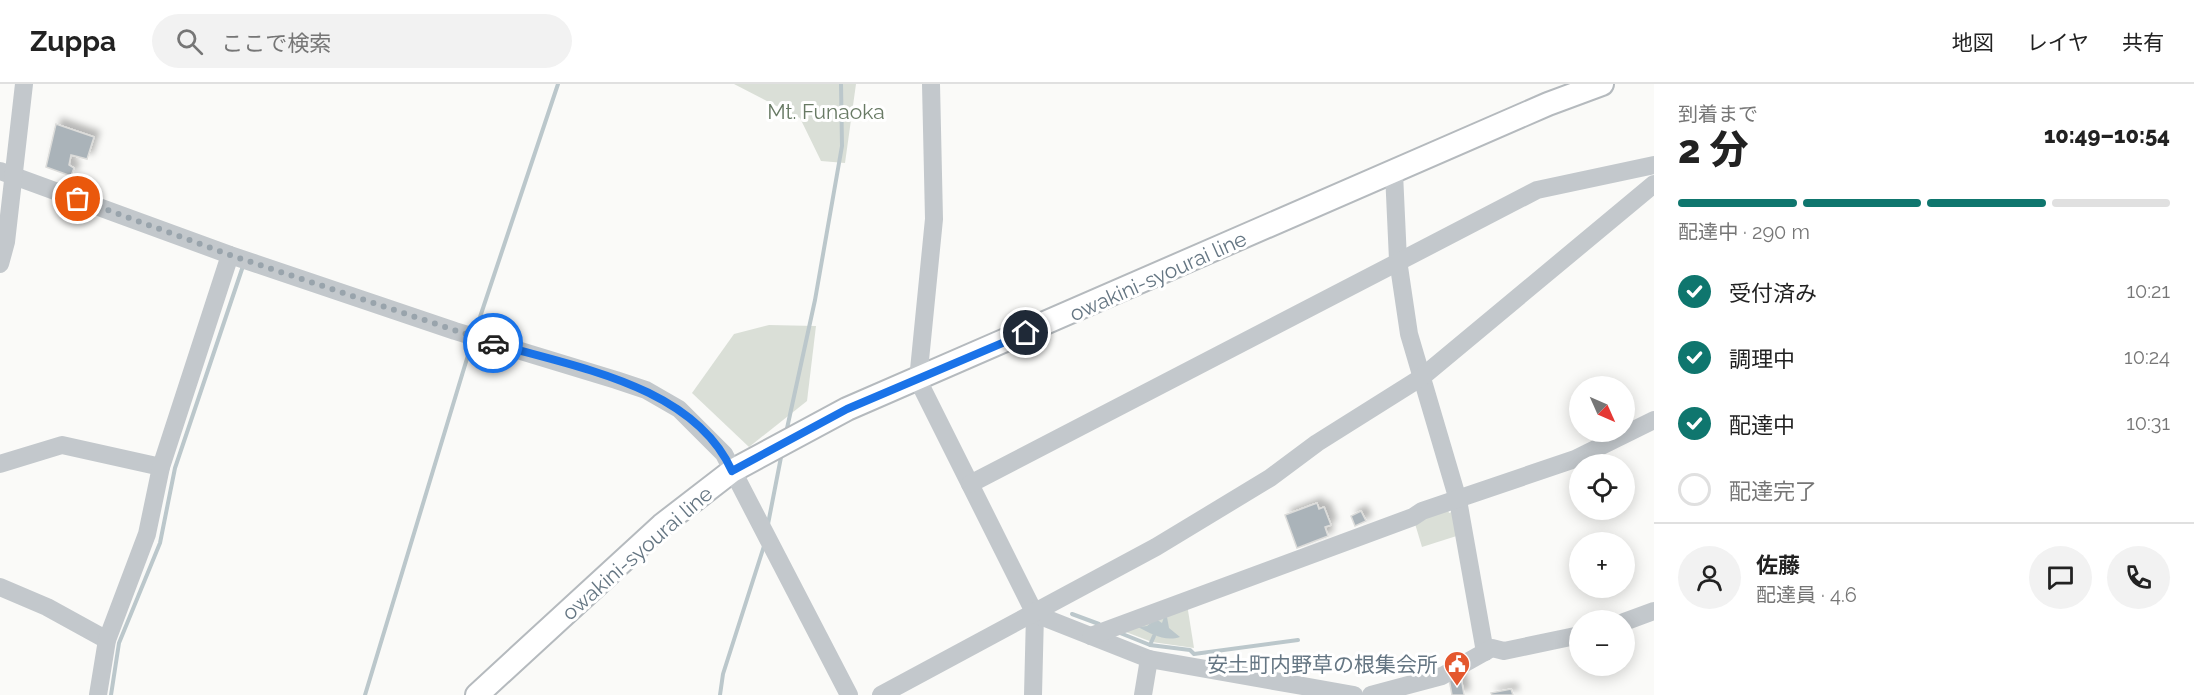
<!DOCTYPE html>
<html lang="ja">
<head>
<meta charset="utf-8">
<style>
	:root { --surface:#fff; --page:#f2f2f2; --text:#222; --muted:#767676; --line:#e0e0e0; --accent:#0f766e }
	body { margin:0; font-family:Raleway,"Noto Sans JP",sans-serif; background:var(--page); color:var(--text); height:100vh; display:flex; flex-direction:column; font-size:22px; white-space:nowrap }
	* { box-sizing:border-box; margin:0 }
	p { font-size:20px; color:var(--muted) }
	.icon { flex:none; width:33px; height:33px; fill:none; stroke:currentColor; stroke-width:2; stroke-linecap:round; stroke-linejoin:round }
	.map { position:relative; flex:1; overflow:hidden }
	.side { display:flex; flex-direction:column; background:var(--surface); width:540px }
	.side>* { flex:none }
	.needle { width:39px; rotate:135deg }
	.tools { position:absolute; left:1569px; top:292px; display:grid; gap:12px }
	.tools a { display:grid; place-items:center; width:66px; height:66px; border-radius:50%; background:var(--surface); box-shadow:0 3px 15px #0003; font-size:30px }
	.pin { position:absolute; display:grid; place-items:center; width:51px; height:51px; color:#fff; margin:-26px; border:3px solid #fff; border-radius:50%; box-shadow:0 2px 6px #0007 }
	.courier { position:absolute; display:grid; place-items:center; width:60px; height:60px; margin:-30px; border:4px solid #1a73e8; border-radius:50%; background:#fff; color:#222; box-shadow:0 2px 8px #0007 }
	.summary em { font-style:normal; font-weight:800 }
	.summary div { display:flex; flex-direction:column-reverse }
	.summary { display:flex; align-items:center; justify-content:space-between; height:102px; padding:0 24px }
	h1 { font-size:39px; font-weight:800; line-height:45px }
	.bar { display:grid; grid-template-columns:repeat(4,1fr); gap:9px 6px; align-content:center; height:72px; padding:0 24px }
	.bar i { height:8px; border-radius:4px; background:var(--line) }
	.bar .active { background:var(--accent) }
	.bar p { grid-column:span 4 }
	.line { display:flex; align-items:center; gap:15px; padding:0 24px; border-top:2px solid var(--line) }
	.line div { flex:1 }
	.round { display:grid; place-items:center; flex:none; width:63px; height:63px; border-radius:32px; background:var(--page) }
	ol { padding:0 24px; list-style:none }
	li { display:flex; align-items:center; gap:18px; height:66px }
	li p { margin-inline-start:auto }
	li .icon { padding:6px; border-radius:50%; background:var(--accent); color:#fff; stroke-width:4 }
	li:last-child { color:var(--muted) }
	li i { width:33px; height:33px; border:3px solid var(--line); border-radius:50% }
	header { display:flex; align-items:center; gap:36px; box-sizing:border-box; height:84px; padding:0 30px; background:var(--surface); border-bottom:2px solid var(--line) }
	header strong { font-size:28px }
	nav { display:flex; gap:33px; margin-inline-start:auto; font-size:21px }
	.search { width:420px; height:54px; background:var(--page); display:flex; align-items:center; gap:15px; box-sizing:border-box; padding:0 21px; border-radius:33px; color:var(--muted); font-size:22px }
	main { display:flex; flex:1; min-height:0 }
	.map>svg:first-child { display:block }
	.green { fill:#dadfd7 }
	.water { fill:#bbc7cb }
	.lines { fill:none; stroke-linecap:round; stroke-linejoin:round }
	.stream { stroke:#bbc7cb; stroke-width:4 }
	.building { fill:#aab3b9; stroke:#dcdcda; stroke-width:1.5; filter:url(#shadow) }
	.major-casing { stroke:#b5babe; stroke-width:26 }
	.minor { stroke:#c3c8cc; stroke-width:18 }
	.major { stroke:#fff; stroke-width:22 }
	.done { stroke:#99a4ac; stroke-width:6; stroke-dasharray:0 10.8 }
	.route { stroke:#1a73e8; stroke-width:8 }
	.labels { text-anchor:middle; dominant-baseline:central; stroke-width:6; stroke-linejoin:round; paint-order:stroke }
	.park-label { font-size:21px; fill:#687a64; stroke:#fff }
	.street-label { font-size:21px; fill:#657683; stroke:#fff }
	.poi-label { font-size:21px; fill:#657683; stroke:#fff; text-anchor:end }
</style>
</head>
<body>
<header>
<strong>Zuppa</strong>
<div class="search"><svg class="icon" aria-label="search" viewBox="0 0 24 24"><circle cx="10" cy="10" r="6"/><path d="M15 15l6 6"/></svg>ここで検索</div>
<nav><a>地図</a><a>レイヤ</a><a>共有</a></nav>
</header>
<main>
<div class="map">
<svg width="1654" height="611" viewBox="0 0 1654 611">
	<defs>
		<filter id="shadow"><feDropShadow dx="5.5" dy="-5.5" stdDeviation="3" flood-color="#0004"/></filter>
	</defs>
	<rect width="100%" height="100%" fill="#fafaf8"/>
	<g class="green">
		<path d="M 734,0 L 856,0 L 845,79 L 821,77 L 800,34 Z"/>
		<path d="M 769,241 L 816,242 L 807,317 L 749,363 L 692,309 L 734,250 Z"/>
		<path d="M 1447,422 L 1449,429 L 1459,425 L 1466,449 L 1422,463 L 1413,433 Z"/>
		<path d="M 1187,520 L 1194,564 L 1152,558 L 1118,545 Z"/>
	</g>
	<path class="water" d="M 1164,533 L 1167,533 L 1169,544 L 1180,553 C 1165,558 1151,550 1138,543 L 1147,542 L 1156,535 L 1162,539 Z"/>
	<g class="lines">
		<g class="stream">
			<path d="M 475,248 L 558,0"/>
			<path d="M 786,349 L 815,216 L 842,62 L 841,0"/>
			<path d="M 768,440 L 782,368"/>
			<path d="M 1072,530 L 1099,540"/>
			<path d="M 1120,549 L 1150,561 L 1190,566 L 1194,570 L 1298,556"/>
			<path d="M 1150,561 L 1154,552"/>
			<path d="M 111,611 L 119,559 L 160,459 L 175,384 L 242,185"/>
			<path d="M 365,611 L 472,258"/>
			<path d="M 720,611 L 723,590 L 764,462"/>
		</g>
	</g>
	<g class="building">
		<path d="M 56,40 L 94,53 L 87,75 L 71,71 L 69,81 L 74,84 L 71,92 L 46,83 Z"/>
		<path d="M 1317,419 L 1319,425 L 1324,423 L 1331,441 L 1325,443 L 1328,452 L 1297,464 L 1285,431 Z"/>
		<path d="M 1361,427 L 1366,437 L 1355,442 L 1351,432 Z"/>
		<path d="M 1461,593 L 1464,611 L 1452,611 L 1449,595 Z"/>
		<path d="M 1511,605 L 1513,611 L 1492,611 L 1491,609 Z"/>
	</g>
	<g class="lines">
		<g class="major-casing">
			<path id="major" d="M 477,611 L 662,441 L 732,387 L 847,325 L 1548,20 L 1602,0"/>
		</g>
		<g class="minor">
			<path d="M 931,0 L 934,135 L 918,296 L 1035,530 L 1033,611"/>
			<path d="M 0,87 L 230,171 L 455,247 L 616,296 L 646,306 L 679,325 L 724,370 L 849,611"/>
			<path d="M 1394,89 L 1398,176 L 1409,250 L 1458,416 L 1485,568"/>
			<path d="M 0,180 L 6,158 L 24,0"/>
			<path d="M 0,380 L 62,361 L 161,383"/>
			<path d="M 970,400 L 1537,106 L 1654,81"/>
			<path d="M 0,503 L 47,523 L 107,556"/>
			<path d="M 1035,530 L 1149,575 L 1354,611"/>
			<path d="M 1624,538 L 1654,527"/>
			<path d="M 1091,552 L 1413,433 L 1422,427 L 1575,375 L 1654,336"/>
			<path d="M 98,611 L 107,556 L 147,450 L 161,383 L 230,171"/>
			<path d="M 881,611 L 1156,463 L 1270,394 L 1317,359 L 1422,293 L 1654,100"/>
			<path d="M 1143,611 L 1149,575"/>
			<path d="M 1371,611 L 1442,592 L 1492,564 L 1504,567 L 1580,551"/>
		</g>
		<use href="#major" class="major"/>
	</g>
	<g class="lines">
		<path class="done" d="M 78,115 L 230,171 L 493,259"/>
		<path class="route" d="M 493,259 C 574,283 693,301 732,387 L 847,325 L 1026,249"/>
	</g>
	<defs>
		<g id="civic-pin" transform="scale(1.35)"><path d="M0 17L-7.5 6A9.5 9.5 0 1 1 7.5 6Z" fill="#e4572e" stroke="#fff"/><path d="M-.6-6.5H3V-4.5H.6V-3L4-1V1h2V6H-6V1h2V-1L-.6-3ZM-1.2 2.5V6h2.4V2.5Z" fill="#fff"/></g>
	</defs>
	<g fill-rule="evenodd">
		<use href="#civic-pin" x="1457" y="580"/>
	</g>
	<g class="labels">
		<g class="park-label">
			<text x="826" y="27">Mt. Funaoka</text>
		</g>
		<g class="street-label">
			<text transform="translate(1158 192) rotate(-24)">owakini-syourai line</text>
			<text transform="translate(637 469) rotate(-41)">owakini-syourai line</text>
		</g>
		<g class="poi-label">
			<text x="1438" y="580">安土町内野草の根集会所</text>
		</g>
	</g>
</svg>
<div class="tools">
<a><svg class="needle" viewBox="-14 -14 28 28"><path d="M0-13l5 13h-10z" fill="#e53935"/><path d="M0 13l5-13h-10z" fill="#767676"/></svg></a>
<a><svg class="icon" aria-label="locate" viewBox="0 0 24 24"><circle cx="12" cy="12" r="6"/><path d="M12 2v4M12 18v4M2 12h4M18 12h4"/></svg></a>
<a>+</a>
<a>−</a>
</div>
<div class="pin" style="left:78px;top:115px;background:#ea580c"><svg class="icon" aria-label="bag" viewBox="0 0 24 24"><path d="M5 8h14l-1 12H6zM9 8a3 3 0 0 1 6 0"/></svg></div>
<div class="pin" style="left:1026px;top:249px;background:#1f2937"><svg class="icon" aria-label="home" viewBox="0 0 24 24"><path d="M3 11l9-7 9 7M6 9v11h12V9"/></svg></div>
<div class="courier" style="left:493px;top:259px"><svg class="icon" aria-label="car" viewBox="0 0 24 24"><path d="M5 17H2v-5l4-1 3-4h7l3 4 3 1v5h-3M9 17h6M6 11h13"/><circle cx="7" cy="17" r="2"/><circle cx="17" cy="17" r="2"/></svg></div>
</div>
<section class="side">
<div class="summary"><div><h1>2 分</h1><p>到着まで</p></div><em>10:49–10:54</em></div>
<div class="bar"><i class="active"></i><i class="active"></i><i class="active"></i><i></i><p>配達中 · 290 m</p></div>
<ol>
<li><svg class="icon" aria-label="check" viewBox="0 0 24 24"><path d="M5 12l5 5 9-10"/></svg>受付済み<p>10:21</p></li>
<li><svg class="icon" aria-label="check" viewBox="0 0 24 24"><path d="M5 12l5 5 9-10"/></svg>調理中<p>10:24</p></li>
<li><svg class="icon" aria-label="check" viewBox="0 0 24 24"><path d="M5 12l5 5 9-10"/></svg>配達中<p>10:31</p></li>
<li><i></i>配達完了</li>
</ol>
<div class="line" style="height:108px"><a class="round"><svg class="icon" aria-label="person" viewBox="0 0 24 24"><circle cx="12" cy="8" r="4"/><path d="M4 21q1-7 8-7t8 7"/></svg></a><div><b>佐藤</b><p>配達員 · 4.6</p></div><a class="round"><svg class="icon" aria-label="chat" viewBox="0 0 24 24"><path d="M4 5h16v11H9l-5 4z"/></svg></a><a class="round"><svg class="icon" aria-label="phone" viewBox="0 0 24 24"><path d="M5 4h4l2 5-3 2q2 4 5 5l2-3 5 2v4C11 20 4 13 5 4z"/></svg></a></div>
</section>
</main>
</body>
</html>
